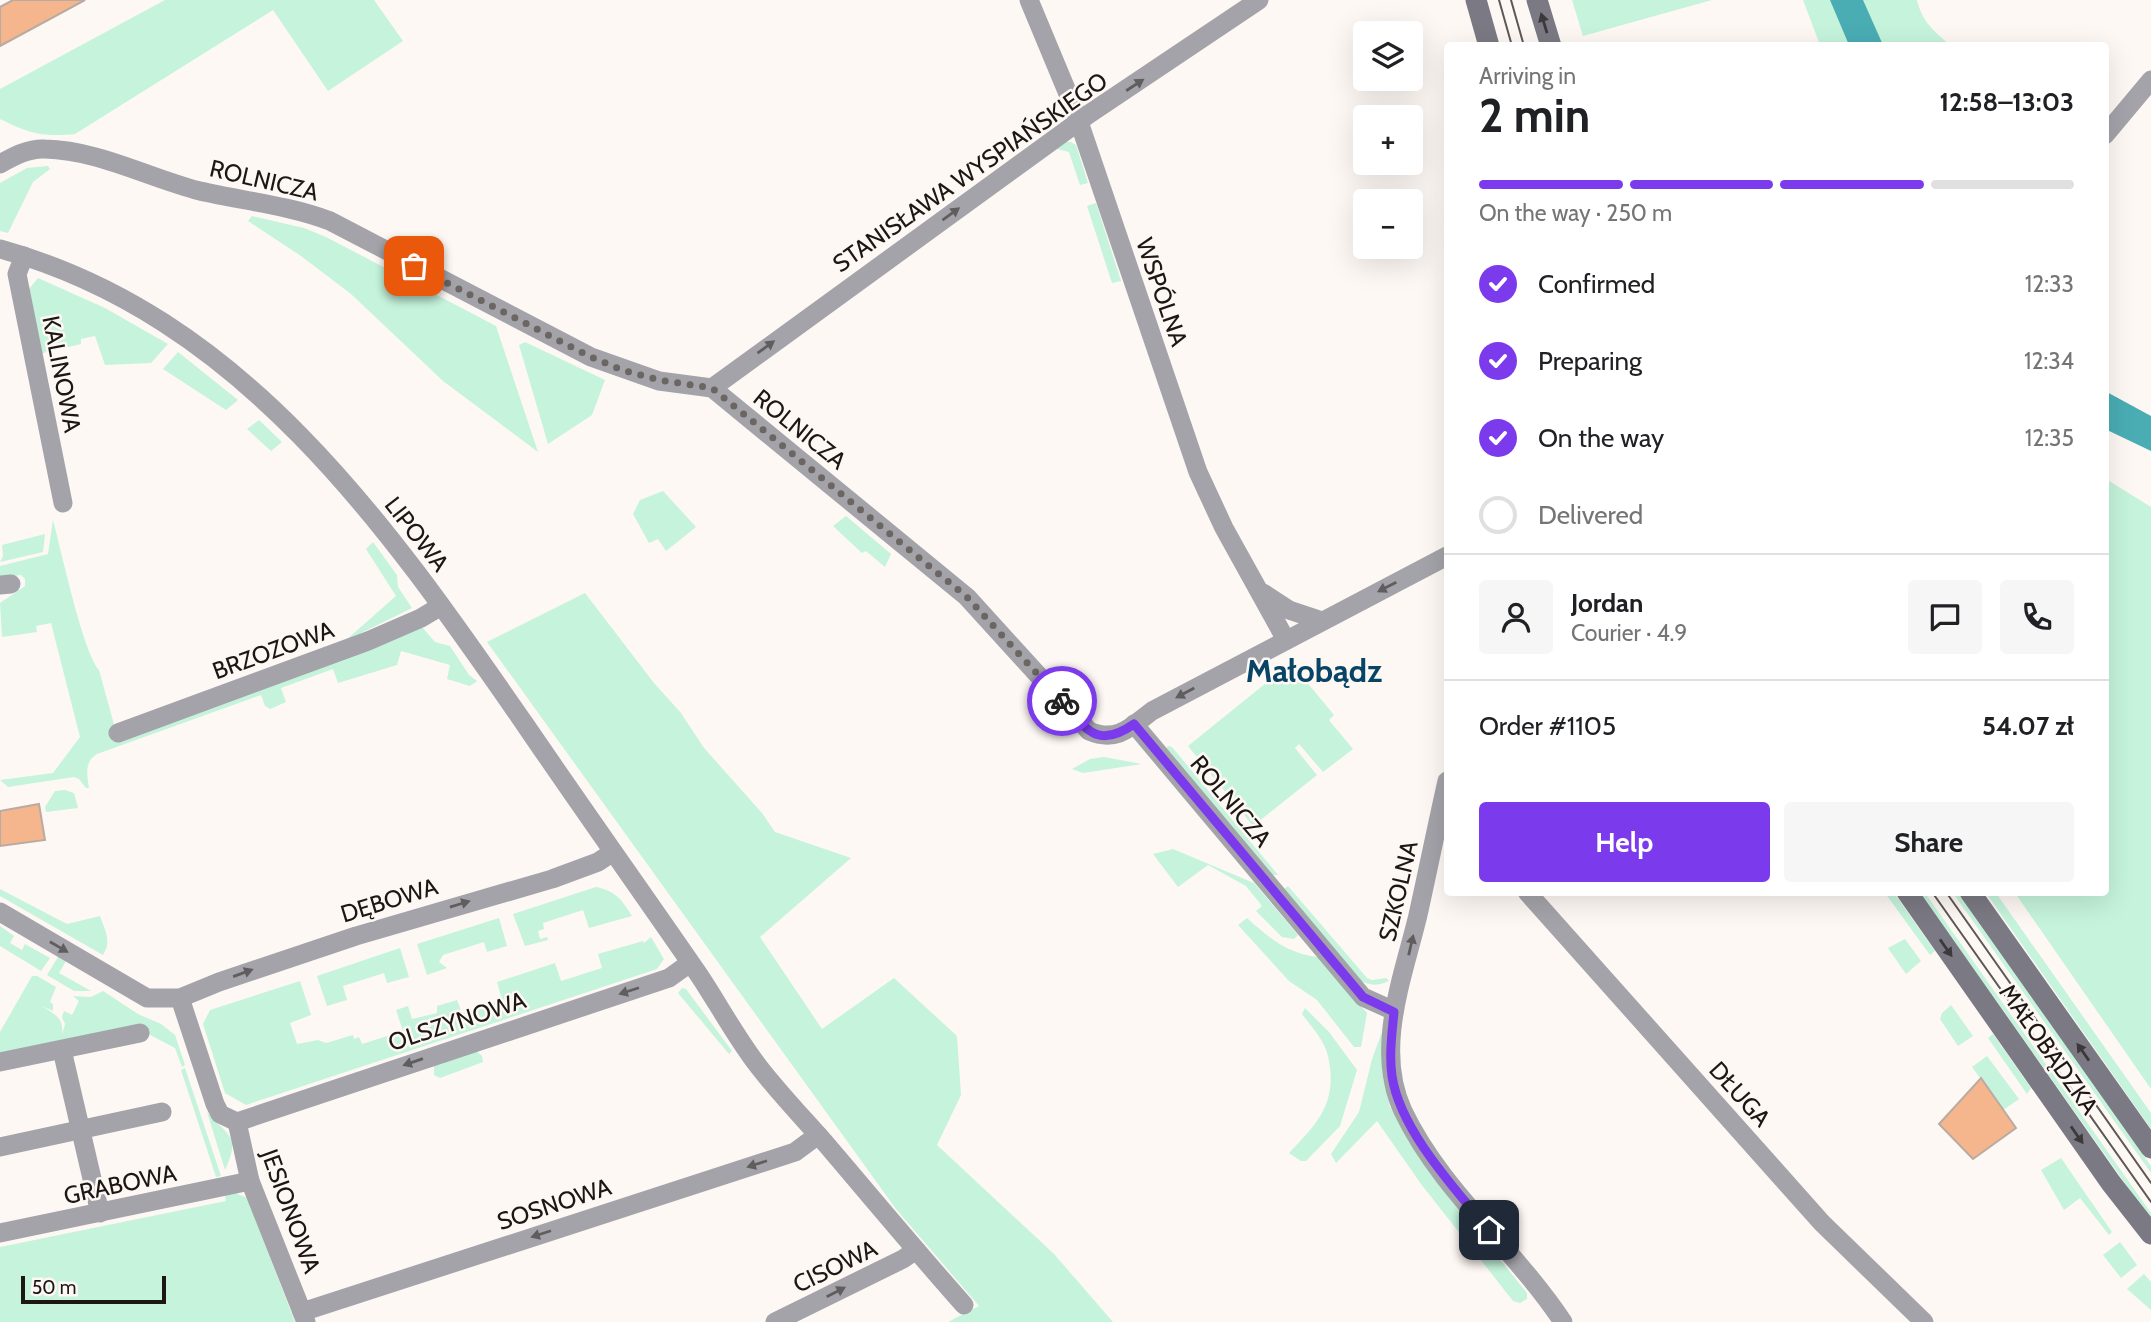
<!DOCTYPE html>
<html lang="en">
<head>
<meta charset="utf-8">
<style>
	:root { --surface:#fff; --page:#f6f6f6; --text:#202124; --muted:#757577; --line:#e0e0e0; --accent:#7c3aed }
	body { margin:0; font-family:Cabin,sans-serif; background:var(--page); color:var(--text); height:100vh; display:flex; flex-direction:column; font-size:26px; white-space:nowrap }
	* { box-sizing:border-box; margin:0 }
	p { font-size:23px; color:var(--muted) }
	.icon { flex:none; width:38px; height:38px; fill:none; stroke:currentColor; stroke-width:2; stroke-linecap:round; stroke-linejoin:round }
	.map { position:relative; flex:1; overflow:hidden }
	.side { position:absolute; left:1444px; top:42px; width:665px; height:854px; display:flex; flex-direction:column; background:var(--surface); border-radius:7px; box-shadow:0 7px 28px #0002 }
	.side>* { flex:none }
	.controls { position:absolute; left:1353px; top:21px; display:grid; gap:14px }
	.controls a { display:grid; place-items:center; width:70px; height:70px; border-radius:7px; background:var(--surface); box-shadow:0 7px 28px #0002; font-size:35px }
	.scale { position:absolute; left:21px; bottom:18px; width:145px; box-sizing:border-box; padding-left:7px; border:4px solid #1c1714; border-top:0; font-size:19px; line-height:24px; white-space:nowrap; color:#1c1714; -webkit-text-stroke:5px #fef8f4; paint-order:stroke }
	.pin { position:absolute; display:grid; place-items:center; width:60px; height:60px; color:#fff; margin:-30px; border-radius:14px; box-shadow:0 4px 10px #0006 }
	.courier { position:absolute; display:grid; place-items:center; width:70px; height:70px; margin:-35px; border:5px solid #7c3aed; border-radius:50%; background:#fff; color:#222; box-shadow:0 2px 9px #0007 }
	.summary em { font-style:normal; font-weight:700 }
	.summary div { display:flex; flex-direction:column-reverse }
	.summary { display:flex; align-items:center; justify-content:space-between; height:119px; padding:0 35px }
	h1 { font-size:46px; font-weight:700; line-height:52px }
	.bar { display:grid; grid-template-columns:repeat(4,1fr); gap:10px 7px; align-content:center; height:84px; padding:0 35px }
	.bar i { height:9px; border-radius:5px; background:var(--line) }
	.bar .on { background:var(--accent) }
	.bar p { grid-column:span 4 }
	.line { display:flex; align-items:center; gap:18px; padding:0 35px; border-top:2px solid var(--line) }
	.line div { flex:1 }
	.round { display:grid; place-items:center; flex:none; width:74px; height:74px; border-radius:7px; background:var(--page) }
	ol { padding:0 35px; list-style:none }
	li { display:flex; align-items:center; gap:21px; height:77px }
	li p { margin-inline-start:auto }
	li .icon { padding:7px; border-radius:50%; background:var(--accent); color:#fff; stroke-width:4 }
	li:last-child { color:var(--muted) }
	li i { width:38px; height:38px; border:4px solid var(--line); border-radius:50% }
	.primary-button { display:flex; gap:14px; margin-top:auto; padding:14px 35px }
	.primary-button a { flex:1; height:80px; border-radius:7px; background:var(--accent); color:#fff; font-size:28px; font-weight:700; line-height:80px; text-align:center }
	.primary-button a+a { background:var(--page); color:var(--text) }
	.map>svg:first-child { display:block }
	.green { fill:#c5f3db }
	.water { fill:#4aadb4 }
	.building { fill:#f5b58d; stroke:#baaba2; stroke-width:2 }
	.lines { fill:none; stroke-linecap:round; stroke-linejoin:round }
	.street { stroke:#a4a3a9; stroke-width:19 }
	.secondary { stroke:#7b7983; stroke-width:21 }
	.tram { stroke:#5d5854; stroke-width:2 }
	.oneway { fill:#3d393b }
	.oneway2 { fill:#605d5e }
	.done { stroke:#6b6662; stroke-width:7; stroke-dasharray:0 12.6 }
	.route { stroke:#7c3aed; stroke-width:9 }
	.labels { text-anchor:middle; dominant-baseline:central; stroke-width:5; stroke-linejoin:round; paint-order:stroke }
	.street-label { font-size:24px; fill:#1c1714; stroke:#fef8f4 }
	.district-label { font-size:32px; font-weight:bold; fill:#074465; stroke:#fef8f4 }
</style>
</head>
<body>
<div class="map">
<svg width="2151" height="1322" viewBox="0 0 2151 1322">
	<rect width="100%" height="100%" fill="#fef8f4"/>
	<g class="green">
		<path d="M 165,0 L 374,0 L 403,41 L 328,91 L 273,10 L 75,134 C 43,137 30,134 0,119 L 0,89 Z"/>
		<path d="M 1572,0 L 1712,0 L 1583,36 Z"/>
		<path d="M 1803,0 L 1917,0 C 1922,22 1934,31 1950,45 L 1820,45 Z"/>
		<path d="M 1063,142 L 1071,142 L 1076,145 L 1088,183 L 1080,185 L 1069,152 L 1057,149 L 959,220 Z"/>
		<path d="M 48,166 L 50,169 L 33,182 L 8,233 L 0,231 L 0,183 L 27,168 Z"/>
		<path d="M 1096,203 L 1121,281 L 1112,283 L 1087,206 Z"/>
		<path d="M 252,216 L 304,228 L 326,237 L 496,326 L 538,452 L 443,381 L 351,294 L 301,256 L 248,221 Z"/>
		<path d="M 38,278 L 105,308 L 168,344 L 151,363 L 105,365 L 95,336 L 81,339 L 81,344 L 39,354 L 29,289 Z"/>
		<path d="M 525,342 L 605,380 L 592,415 L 548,444 L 519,345 Z"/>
		<path d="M 178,352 L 238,400 L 226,410 L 163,369 Z"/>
		<path d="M 259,420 L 282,442 L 271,451 L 247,429 Z"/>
		<path d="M 2106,479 L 2151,507 L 2151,1089 L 2015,893 L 2105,892 Z"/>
		<path d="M 663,491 L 696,527 L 666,551 L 658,539 L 649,543 L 633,514 L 640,500 Z"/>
		<path d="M 846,516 L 891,554 L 885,567 L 866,551 L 862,553 L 833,526 Z"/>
		<path d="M 53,520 C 61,550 83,652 99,670 L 118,739 L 422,627 L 435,642 L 450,646 L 469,675 L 477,681 L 470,686 L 447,679 L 450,665 L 401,651 L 397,665 L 338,683 L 333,669 L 281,688 L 286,702 L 270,709 L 265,706 L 261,695 L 97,754 C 84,762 87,775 89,788 L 86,788 L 79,779 L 74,777 L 8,787 L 0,780 L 53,773 L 80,737 L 51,623 L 36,626 L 37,632 L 2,637 L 0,603 L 25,586 L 25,579 L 21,575 L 0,578 L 0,566 L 48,554 Z"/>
		<path d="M 45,534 L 43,552 L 0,562 L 3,556 L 2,545 Z"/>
		<path d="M 373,542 L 397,575 L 398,587 L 412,608 L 345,641 L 396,596 L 366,549 Z"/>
		<path d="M 585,593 L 654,683 L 681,713 L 704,748 L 762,813 L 775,832 L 851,858 L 760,937 L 822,1029 L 894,978 L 957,1036 L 961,1095 L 937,1145 L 1054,1254 L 1113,1322 L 948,1322 L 979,1306 L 896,1209 L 487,642 Z"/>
		<path d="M 1291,663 L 1334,715 L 1329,720 L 1353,749 L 1323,772 L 1299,744 L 1295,748 L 1317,775 L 1253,826 L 1188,746 Z"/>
		<path d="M 1168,746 L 1172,747 L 1278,875 L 1271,875 L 1166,748 Z"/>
		<path d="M 1104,757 L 1142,764 L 1083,773 L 1072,769 L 1090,759 Z"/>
		<path d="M 65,790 L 74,793 L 78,808 L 46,812 L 45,807 L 55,791 Z"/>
		<path d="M 1173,849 L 1254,883 L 1298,935 L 1294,939 L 1282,937 L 1256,911 L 1262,906 L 1246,886 L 1208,865 L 1178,887 L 1153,854 Z"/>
		<path d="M 1288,886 L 1367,978 L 1372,980 L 1386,978 L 1389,981 C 1378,986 1370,986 1359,980 L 1284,889 Z"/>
		<path d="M 596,887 C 616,891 622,900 632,916 L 589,928 L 583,910 L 543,923 L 544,929 L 538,931 L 540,939 L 547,937 L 548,940 L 525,946 L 513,914 Z"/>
		<path d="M 0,889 L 67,924 L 100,916 C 105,930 112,942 103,955 L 0,896 Z"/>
		<path d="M 1885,893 L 1894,893 L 1935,951 L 1930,955 Z"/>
		<path d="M 1920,893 L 1925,893 L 1930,900 L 2151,1213 L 2151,1220 Z"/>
		<path d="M 1953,893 L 1959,893 L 2151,1166 L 2151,1173 Z"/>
		<path d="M 1986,893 L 1996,893 L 2151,1113 L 2151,1129 Z"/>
		<path d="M 499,918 L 507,946 L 487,952 L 484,942 L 443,955 L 439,962 L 447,968 L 427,975 L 417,944 Z"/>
		<path d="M 1247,918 C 1269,938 1287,953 1318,957 L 1367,1013 L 1361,1047 L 1354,1047 L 1317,1000 L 1289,981 L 1238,925 Z"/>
		<path d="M 0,926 L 14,936 L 10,943 L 22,950 L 25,944 L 50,958 L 41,971 L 0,946 Z"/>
		<path d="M 651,937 L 664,959 L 657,969 L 246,1105 L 225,1093 L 203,1024 L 210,1010 L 300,981 L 311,1015 L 290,1023 L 297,1044 L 318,1040 L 326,1043 L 353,1035 L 354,1039 L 359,1037 L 362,1044 L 403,1031 L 396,1010 L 408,1006 L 412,1019 L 437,1013 L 437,1006 L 457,1000 L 462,1013 L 502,1000 L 497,982 L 555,963 L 561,981 L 602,968 L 598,954 L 643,941 L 644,943 Z"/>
		<path d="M 1905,939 L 1921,961 L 1906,974 L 1888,948 Z"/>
		<path d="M 400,948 L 409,977 L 387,983 L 384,973 L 343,986 L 347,1000 L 327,1006 L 317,976 Z"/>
		<path d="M 58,957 L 66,961 L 59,973 L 91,991 L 74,991 L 47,975 Z"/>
		<path d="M 32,976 L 37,976 L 56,987 L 50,1002 L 53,1004 L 53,1011 L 42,1006 C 56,1015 64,1018 62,1035 L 65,1024 L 62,1017 L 64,1011 L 72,1015 L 79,1001 L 73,996 L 91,997 L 103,991 L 138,1014 L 161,1024 L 175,1035 L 185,1065 L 182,1067 L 175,1048 L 133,1026 L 0,1054 L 0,1032 Z"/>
		<path d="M 682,988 L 686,989 L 732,1051 L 729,1054 L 678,993 Z"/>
		<path d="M 1951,1005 L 1973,1036 L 1958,1046 L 1940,1019 L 1942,1013 Z"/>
		<path d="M 1305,1008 L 1329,1032 L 1357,1070 L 1340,1126 L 1306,1161 L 1301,1161 L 1289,1153 C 1319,1122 1338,1102 1328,1056 C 1325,1041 1311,1026 1302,1014 Z"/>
		<path d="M 1382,1032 L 1383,1078 L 1390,1107 L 1441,1186 L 1527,1293 L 1527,1299 L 1520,1303 L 1513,1301 L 1421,1184 L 1377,1121 L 1336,1163 L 1331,1154 L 1359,1112 L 1372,1059 Z"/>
		<path d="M 1993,1034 L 2031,1088 L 2027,1094 L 1988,1038 Z"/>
		<path d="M 476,1051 L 482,1056 L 483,1062 L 440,1078 L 434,1075 L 434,1065 Z"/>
		<path d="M 1987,1056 L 2019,1099 L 2003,1110 L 1972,1067 Z"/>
		<path d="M 185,1068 L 221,1176 L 216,1177 L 181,1070 Z"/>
		<path d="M 207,1112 C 226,1135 242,1135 225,1170 Z"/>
		<path d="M 2061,1158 L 2112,1232 L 2109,1235 L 2080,1198 L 2064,1210 L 2041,1170 Z"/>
		<path d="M 236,1193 L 247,1198 L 295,1322 L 0,1322 L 0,1247 L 226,1201 L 225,1195 Z"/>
		<path d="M 2120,1242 L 2137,1265 L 2121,1278 L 2103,1255 Z"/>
		<path d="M 2144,1274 L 2151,1282 L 2151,1310 L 2127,1289 Z"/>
	</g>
	<g class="water">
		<path d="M 1830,0 L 1863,0 L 1883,45 L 1849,45 Z"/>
		<path d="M 2105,391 L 2151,416 L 2151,451 L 2105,429 Z"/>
	</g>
	<g class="building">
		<path d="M 13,0 L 85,0 L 0,46 L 0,7 Z"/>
		<path d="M 39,804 L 45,840 L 0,846 L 0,811 Z"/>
		<path d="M 1981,1078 L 2016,1128 L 1973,1159 L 1939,1124 Z"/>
	</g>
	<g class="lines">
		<g class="street">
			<path d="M 1029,0 L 1076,113 L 1198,472 L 1224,528 L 1286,640"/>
			<path d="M 2105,135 L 2151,80"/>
			<path d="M 0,164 C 14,156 29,148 45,149 C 98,150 149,178 200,191 C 243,201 288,205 330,221 L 591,357 L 659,381 L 712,388 L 967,597 L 1089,731 C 1117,743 1131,727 1152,711 L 1447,556"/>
			<path d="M 0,249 C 243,316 388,527 524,723 C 582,808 641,891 699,975 C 719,1005 737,1039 759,1067 C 780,1094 804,1119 826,1144 C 872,1198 917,1252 964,1305"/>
			<path d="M 24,256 L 17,274 L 63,503"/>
			<path d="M 712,388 L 1089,114 L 1259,0"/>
			<path d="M 0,585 L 11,584"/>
			<path d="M 1263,593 L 1289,610 L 1322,621"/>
			<path d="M 1134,724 L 1363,997 L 1394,1011"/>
			<path d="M 118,733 L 368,641 L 421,618 L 441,606"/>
			<path d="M 1447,781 C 1437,825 1428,870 1418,915 C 1403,978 1374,1049 1403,1111 C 1441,1191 1515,1249 1563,1322"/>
			<path d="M 1527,892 L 1822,1223 L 1924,1322"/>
			<path d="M 0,912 L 147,998 L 180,998 L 219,982 L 356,936 L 552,879 L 598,862 L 613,852"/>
			<path d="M 180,998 L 215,1104 L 220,1114 L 237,1122"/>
			<path d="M 62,1050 L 100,1213"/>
			<path d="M 0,1062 L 140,1033"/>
			<path d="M 237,1122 L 669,978 L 690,963"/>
			<path d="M 237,1122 L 250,1181 L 306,1322"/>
			<path d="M 0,1147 L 162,1112"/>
			<path d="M 0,1233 L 250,1181"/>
			<path d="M 302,1312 L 795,1152 L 818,1135"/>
			<path d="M 775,1322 L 903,1259 L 916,1250"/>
		</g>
		<g class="secondary">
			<path d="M 1476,0 L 1489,46"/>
			<path d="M 1537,0 L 1551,46"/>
			<path d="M 1907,892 L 2111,1183 L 2151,1234"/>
			<path d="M 1970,892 L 2151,1148"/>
		</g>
		<g class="tram">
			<path d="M 1499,0 L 1512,46"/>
			<path d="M 1511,0 L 1524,46"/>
			<path d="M 1932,892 L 2151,1202"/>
			<path d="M 1946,892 L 2151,1183"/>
		</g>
	</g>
	<defs><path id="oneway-solid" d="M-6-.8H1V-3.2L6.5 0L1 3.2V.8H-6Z" transform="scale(1.75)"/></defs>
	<g class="oneway">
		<use href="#oneway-solid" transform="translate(1544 23) rotate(-107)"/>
		<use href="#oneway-solid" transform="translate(1946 948) rotate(55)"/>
		<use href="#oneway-solid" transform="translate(2083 1052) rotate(-125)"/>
		<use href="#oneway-solid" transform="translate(2077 1135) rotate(55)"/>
	</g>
	<g class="oneway2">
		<use href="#oneway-solid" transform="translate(1135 85) rotate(-33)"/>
		<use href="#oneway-solid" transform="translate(951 214) rotate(-36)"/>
		<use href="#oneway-solid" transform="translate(766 347) rotate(-36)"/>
		<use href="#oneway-solid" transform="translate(1387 587) rotate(153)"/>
		<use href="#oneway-solid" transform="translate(1185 693) rotate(152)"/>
		<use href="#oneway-solid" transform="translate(460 904) rotate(-17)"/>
		<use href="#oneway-solid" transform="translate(1411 945) rotate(-77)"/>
		<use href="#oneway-solid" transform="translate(59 947) rotate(30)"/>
		<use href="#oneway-solid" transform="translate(243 973) rotate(-20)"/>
		<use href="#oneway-solid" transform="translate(629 991) rotate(162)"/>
		<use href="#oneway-solid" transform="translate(413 1062) rotate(161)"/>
		<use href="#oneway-solid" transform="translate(757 1164) rotate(162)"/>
		<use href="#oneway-solid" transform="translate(541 1234) rotate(162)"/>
		<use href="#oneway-solid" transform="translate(836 1292) rotate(-27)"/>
	</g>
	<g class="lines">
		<path class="done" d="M 414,266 L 591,357 L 622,370 L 659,380 L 712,388 L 967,597 L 1062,701"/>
		<path class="route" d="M 1062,701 C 1086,729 1097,750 1134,724 L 1363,997 L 1394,1012 C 1392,1033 1389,1055 1392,1076 C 1400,1130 1455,1189 1489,1230"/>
	</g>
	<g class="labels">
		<g class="street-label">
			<text transform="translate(970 172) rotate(-35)">STANISŁAWA WYSPIAŃSKIEGO</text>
			<text transform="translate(264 180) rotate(13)">ROLNICZA</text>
			<text transform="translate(1162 292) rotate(71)">WSPÓLNA</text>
			<text transform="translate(62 374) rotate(79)">KALINOWA</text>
			<text transform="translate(800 429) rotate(39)">ROLNICZA</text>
			<text transform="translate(417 534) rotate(52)">LIPOWA</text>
			<text transform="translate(273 650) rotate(-20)">BRZOZOWA</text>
			<text transform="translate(1231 801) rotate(50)">ROLNICZA</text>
			<text transform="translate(1398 891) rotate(-77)">SZKOLNA</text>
			<text transform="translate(389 900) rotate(-17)">DĘBOWA</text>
			<text transform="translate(457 1021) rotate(-18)">OLSZYNOWA</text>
			<text transform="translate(2049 1049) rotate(55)">MAŁOBĄDZKA</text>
			<text transform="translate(1740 1094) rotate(48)">DŁUGA</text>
			<text transform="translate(120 1184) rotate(-12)">GRABOWA</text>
			<text transform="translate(554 1204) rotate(-18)">SOSNOWA</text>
			<text transform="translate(291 1211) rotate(70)">JESIONOWA</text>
			<text transform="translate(835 1266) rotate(-26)">CISOWA</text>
		</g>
		<g class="district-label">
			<text x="1314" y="670">Małobądz</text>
		</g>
	</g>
</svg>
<div class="controls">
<a><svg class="icon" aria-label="layers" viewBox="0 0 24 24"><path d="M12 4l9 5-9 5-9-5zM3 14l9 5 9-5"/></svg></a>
<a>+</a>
<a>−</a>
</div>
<div class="scale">50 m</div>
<div class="pin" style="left:414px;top:266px;background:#ea580c"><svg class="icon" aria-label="bag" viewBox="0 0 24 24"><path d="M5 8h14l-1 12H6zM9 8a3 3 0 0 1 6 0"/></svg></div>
<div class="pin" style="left:1489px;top:1230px;background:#1f2937"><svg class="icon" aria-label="home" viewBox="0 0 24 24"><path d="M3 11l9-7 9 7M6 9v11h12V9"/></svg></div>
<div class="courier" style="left:1062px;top:701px"><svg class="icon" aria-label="bike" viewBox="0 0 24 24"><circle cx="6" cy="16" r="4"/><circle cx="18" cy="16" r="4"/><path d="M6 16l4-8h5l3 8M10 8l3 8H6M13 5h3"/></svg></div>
<section class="side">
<div class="summary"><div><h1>2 min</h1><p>Arriving in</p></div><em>12:58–13:03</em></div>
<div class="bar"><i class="on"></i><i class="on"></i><i class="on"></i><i></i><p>On the way · 250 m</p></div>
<ol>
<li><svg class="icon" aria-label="check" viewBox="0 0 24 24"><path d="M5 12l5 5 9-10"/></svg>Confirmed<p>12:33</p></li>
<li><svg class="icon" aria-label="check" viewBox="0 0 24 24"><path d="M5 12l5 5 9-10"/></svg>Preparing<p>12:34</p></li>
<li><svg class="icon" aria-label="check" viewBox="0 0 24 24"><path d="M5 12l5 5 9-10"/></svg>On the way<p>12:35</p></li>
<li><i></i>Delivered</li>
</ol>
<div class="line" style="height:126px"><a class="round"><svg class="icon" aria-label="person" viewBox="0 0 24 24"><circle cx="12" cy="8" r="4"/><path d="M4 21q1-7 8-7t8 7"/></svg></a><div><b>Jordan</b><p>Courier · 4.9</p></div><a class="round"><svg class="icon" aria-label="chat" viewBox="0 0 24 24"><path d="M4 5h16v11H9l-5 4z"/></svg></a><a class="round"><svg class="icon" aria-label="phone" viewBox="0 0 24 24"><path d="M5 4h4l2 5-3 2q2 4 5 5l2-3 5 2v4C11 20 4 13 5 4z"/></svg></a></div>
<div class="line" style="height:91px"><div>Order #1105</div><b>54.07 zł</b></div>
<div class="primary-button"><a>Help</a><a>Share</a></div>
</section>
</div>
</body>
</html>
